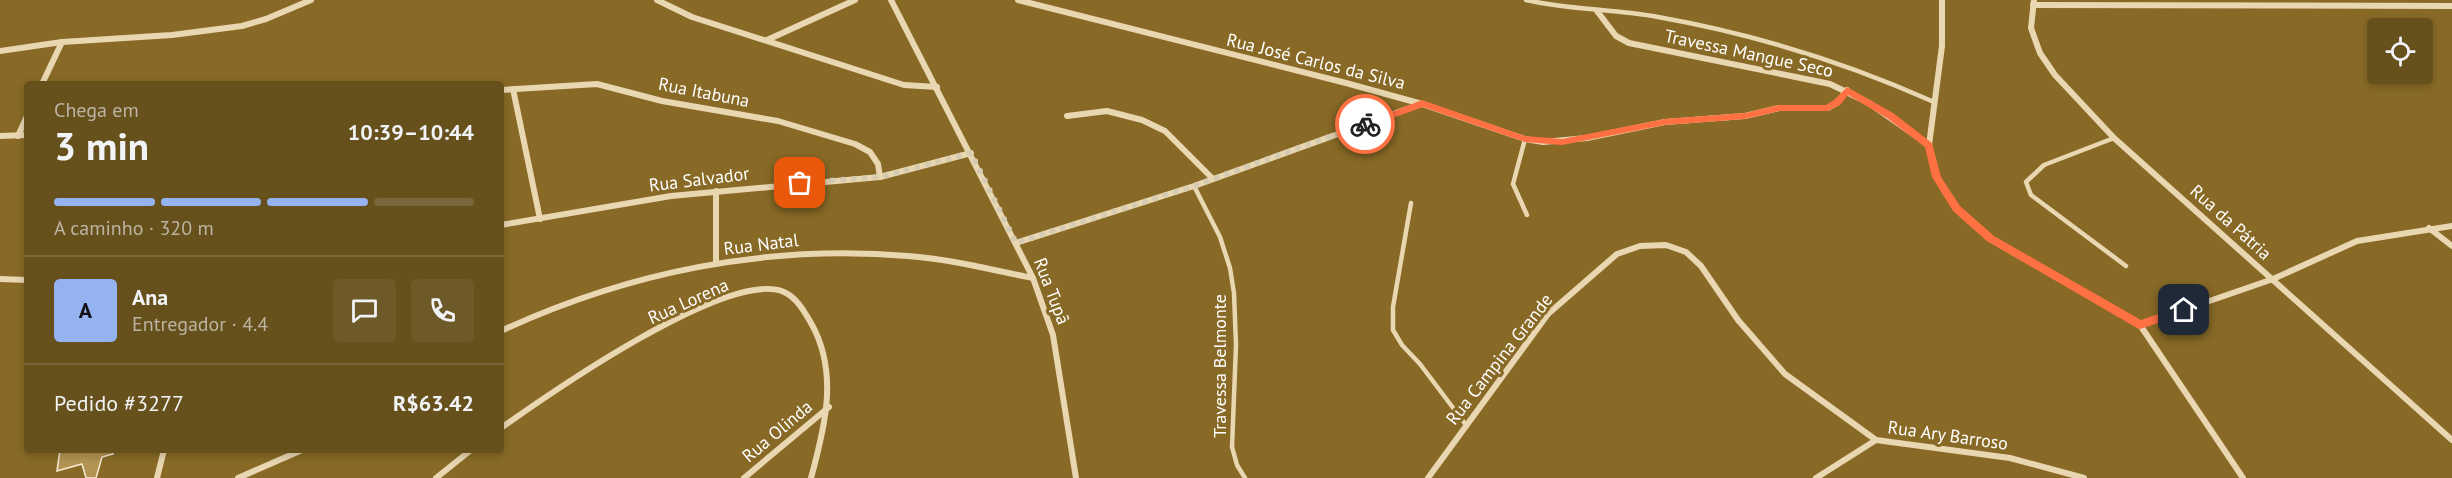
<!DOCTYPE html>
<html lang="pt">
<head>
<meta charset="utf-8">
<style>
	:root { --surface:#66501c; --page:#6e5a29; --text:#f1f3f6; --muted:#bcb5a3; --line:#79673b; --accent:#95b2f1 }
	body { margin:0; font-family:"PT Sans",sans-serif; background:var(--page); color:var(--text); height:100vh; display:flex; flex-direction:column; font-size:22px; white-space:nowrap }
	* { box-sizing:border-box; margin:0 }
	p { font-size:20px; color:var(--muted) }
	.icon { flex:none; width:33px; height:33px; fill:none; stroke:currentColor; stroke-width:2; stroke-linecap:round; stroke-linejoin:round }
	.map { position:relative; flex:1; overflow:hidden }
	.side { position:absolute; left:24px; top:81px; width:480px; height:372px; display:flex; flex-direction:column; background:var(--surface); border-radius:6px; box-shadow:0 3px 9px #0003 }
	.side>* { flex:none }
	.fabs { position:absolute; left:2367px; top:18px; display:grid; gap:12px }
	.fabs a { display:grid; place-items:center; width:66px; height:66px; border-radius:6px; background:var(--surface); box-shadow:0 3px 9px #0003; font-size:30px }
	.pin { position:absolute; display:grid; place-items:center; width:51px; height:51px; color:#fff; margin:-26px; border-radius:12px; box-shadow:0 3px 9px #0006 }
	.courier { position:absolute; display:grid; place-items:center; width:60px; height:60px; margin:-30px; border:4px solid #ff7043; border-radius:50%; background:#fff; color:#222; box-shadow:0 2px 8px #0007 }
	.head em { font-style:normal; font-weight:600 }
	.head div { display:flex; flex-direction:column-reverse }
	.head { display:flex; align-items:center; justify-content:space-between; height:102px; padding:0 30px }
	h1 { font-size:39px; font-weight:600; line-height:45px }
	.bar { display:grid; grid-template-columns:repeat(4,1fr); gap:9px 6px; align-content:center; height:72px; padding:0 30px }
	.bar i { height:8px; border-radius:4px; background:var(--line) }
	.bar .selected { background:var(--accent) }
	.bar p { grid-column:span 4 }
	.line { display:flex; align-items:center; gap:15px; padding:0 30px; border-top:2px solid var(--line) }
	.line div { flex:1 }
	.round { display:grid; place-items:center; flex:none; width:63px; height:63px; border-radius:6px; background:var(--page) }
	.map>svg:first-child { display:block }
	.building { fill:#b29352; stroke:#f7ecd6; stroke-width:1.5 }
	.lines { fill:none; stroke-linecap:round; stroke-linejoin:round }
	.service { stroke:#e9d7b2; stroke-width:4.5 }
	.minor { stroke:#e9d7b2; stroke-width:6 }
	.route { fill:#ff7043 }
	.done { stroke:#d5cbb3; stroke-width:6; stroke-dasharray:0 10.8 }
	.labels { text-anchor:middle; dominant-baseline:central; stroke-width:6; stroke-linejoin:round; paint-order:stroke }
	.street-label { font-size:18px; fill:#fff; stroke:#886a26 }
</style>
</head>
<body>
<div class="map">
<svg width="2452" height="478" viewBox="0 0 2452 478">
	<rect width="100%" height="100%" fill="#886a26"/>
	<path class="building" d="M 60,450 L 113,450 L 113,454 L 102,457 L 96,478 L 86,478 L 82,464 L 57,471 Z"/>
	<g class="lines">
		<g class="service">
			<path d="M 1526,0 C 1570,10 1614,9 1658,17 C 1754,34 1845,62 1934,102"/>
			<path d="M 2114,138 L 2044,165 L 2026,182 L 2031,195 L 2126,266"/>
			<path d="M 1525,139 L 1513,184 L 1527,215"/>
			<path d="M 1194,186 L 1220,237 L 1230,268 L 1234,293 L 1236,345 L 1232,447 L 1237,465 L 1245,478"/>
			<path d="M 1411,203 L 1393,307 L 1393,330 L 1402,345 L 1420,364 L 1466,425"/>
		</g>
		<g class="minor">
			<path d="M 657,0 L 692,17 L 904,85 L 937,87"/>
			<path d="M 891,0 L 1033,278 L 1053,335 L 1076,478"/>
			<path d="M 1018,0 L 1346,83 L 1422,104 L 1525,139 L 1543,142 L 1587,138 L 1665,122 L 1745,116 L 1779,108 L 1828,108 L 1837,103 L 1847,90"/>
			<path d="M 1942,0 L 1942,46 L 1929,145 L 1937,177 L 1956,209 L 1990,239 L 2140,325 L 2243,478"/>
			<path d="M 2034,0 L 2031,28 L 2040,53 L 2055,75 L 2114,138 L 2452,440"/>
			<path d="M 2033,5 L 2452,6"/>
			<path d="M 1597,11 L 1616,36 L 1629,43 L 1830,84 L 1869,103 L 1929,145"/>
			<path d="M 767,40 L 855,0"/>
			<path d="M 0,51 L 62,42 L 172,35 L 242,26 L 266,19 L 311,0"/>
			<path d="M 42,84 L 62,42"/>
			<path d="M 513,89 L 540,219"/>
			<path d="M 501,90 L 597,84 L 662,101 L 778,121 L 855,144 L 870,152 L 878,164 L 880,177"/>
			<path d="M 1067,116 L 1107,111 L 1142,120 L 1165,131 L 1213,179"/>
			<path d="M 0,136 L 27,135"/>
			<path d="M 18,136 L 27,116"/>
			<path d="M 716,191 L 716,264"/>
			<path d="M 501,225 L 671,196 L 880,177 L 971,153"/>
			<path d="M 2429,228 L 2452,246"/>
			<path d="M 1016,243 L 1194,186 L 1421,104"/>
			<path d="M 0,279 L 27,280"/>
			<path d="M 2140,325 L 2273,279 L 2357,241 L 2452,226"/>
			<path d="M 501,331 C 628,272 767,244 908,256 C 950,259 991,270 1033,278"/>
			<path d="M 501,428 C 549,394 729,268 784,292 C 797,298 804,311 811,323 C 839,372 825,427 811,478"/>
			<path d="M 157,478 L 164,450"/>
			<path d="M 238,478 L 302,450"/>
			<path d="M 436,478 L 471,450"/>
			<path d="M 744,478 L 829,407"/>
			<path d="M 1428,478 L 1548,314 L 1617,254 L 1640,246 L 1666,245 L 1686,252 L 1701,266 L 1738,320 L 1785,374 L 1876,440"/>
			<path d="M 1816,478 L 1876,440 L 2010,458 L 2084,478"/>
		</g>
	</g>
	<path class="route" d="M 1847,87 L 1893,113 L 1932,143 L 1941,177 L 1960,206 L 1994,236 L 2141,320 L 2184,305 L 2188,307 L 2188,313 L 2140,329 L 2137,328 L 1987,241 L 1953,211 L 1932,177 L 1925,147 L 1887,118 L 1848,95 L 1840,105 L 1828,111 L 1779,111 L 1745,119 L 1665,125 L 1562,145 L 1525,142 L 1423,107 L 1365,128 L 1361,124 L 1422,100 L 1525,136 L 1562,139 L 1665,119 L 1745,113 L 1779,105 L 1826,105 L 1834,100 Z"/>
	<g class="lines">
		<path class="done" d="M 800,183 L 880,177 L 971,153 L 1016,243 L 1194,186 L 1365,124"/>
	</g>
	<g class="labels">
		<g class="street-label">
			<text transform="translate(1749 53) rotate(12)">Travessa Mangue Seco</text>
			<text transform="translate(1316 61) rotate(14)">Rua José Carlos da Silva</text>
			<text transform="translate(704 92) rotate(11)">Rua Itabuna</text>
			<text transform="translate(699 179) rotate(-7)">Rua Salvador</text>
			<text transform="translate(2231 222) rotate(42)">Rua da Pátria</text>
			<text transform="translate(761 244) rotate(-7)">Rua Natal</text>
			<text transform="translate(1052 291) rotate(69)">Rua Tupã</text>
			<text transform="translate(688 301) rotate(-24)">Rua Lorena</text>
			<text transform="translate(1499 359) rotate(-52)">Rua Campina Grande</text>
			<text transform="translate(1219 366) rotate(-90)">Travessa Belmonte</text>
			<text transform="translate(777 431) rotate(-40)">Rua Olinda</text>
			<text transform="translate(1948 435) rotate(8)">Rua Ary Barroso</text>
		</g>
	</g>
</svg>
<div class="fabs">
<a><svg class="icon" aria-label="locate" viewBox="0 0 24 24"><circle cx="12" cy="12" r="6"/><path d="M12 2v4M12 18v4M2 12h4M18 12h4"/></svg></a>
</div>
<div class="pin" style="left:800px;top:183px;background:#ea580c"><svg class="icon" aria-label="bag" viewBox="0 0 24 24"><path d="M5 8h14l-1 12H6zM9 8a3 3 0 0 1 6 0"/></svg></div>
<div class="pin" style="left:2184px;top:310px;background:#1f2937"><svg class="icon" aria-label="home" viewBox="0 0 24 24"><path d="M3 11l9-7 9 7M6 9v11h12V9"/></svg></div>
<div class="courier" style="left:1365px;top:124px"><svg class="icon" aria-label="bike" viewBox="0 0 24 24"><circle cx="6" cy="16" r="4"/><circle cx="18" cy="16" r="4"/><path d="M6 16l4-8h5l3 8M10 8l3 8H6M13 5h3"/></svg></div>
<section class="side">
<div class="head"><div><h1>3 min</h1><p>Chega em</p></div><em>10:39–10:44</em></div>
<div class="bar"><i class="selected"></i><i class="selected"></i><i class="selected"></i><i></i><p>A caminho · 320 m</p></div>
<div class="line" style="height:108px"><b class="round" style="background:var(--accent);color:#111">A</b><div><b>Ana</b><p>Entregador · 4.4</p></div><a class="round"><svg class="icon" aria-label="chat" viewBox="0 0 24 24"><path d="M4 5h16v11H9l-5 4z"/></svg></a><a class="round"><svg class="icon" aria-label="phone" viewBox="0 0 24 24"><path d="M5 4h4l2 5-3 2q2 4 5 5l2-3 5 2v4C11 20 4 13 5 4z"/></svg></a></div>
<div class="line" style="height:78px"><div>Pedido #3277</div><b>R$63.42</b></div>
</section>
</div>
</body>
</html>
